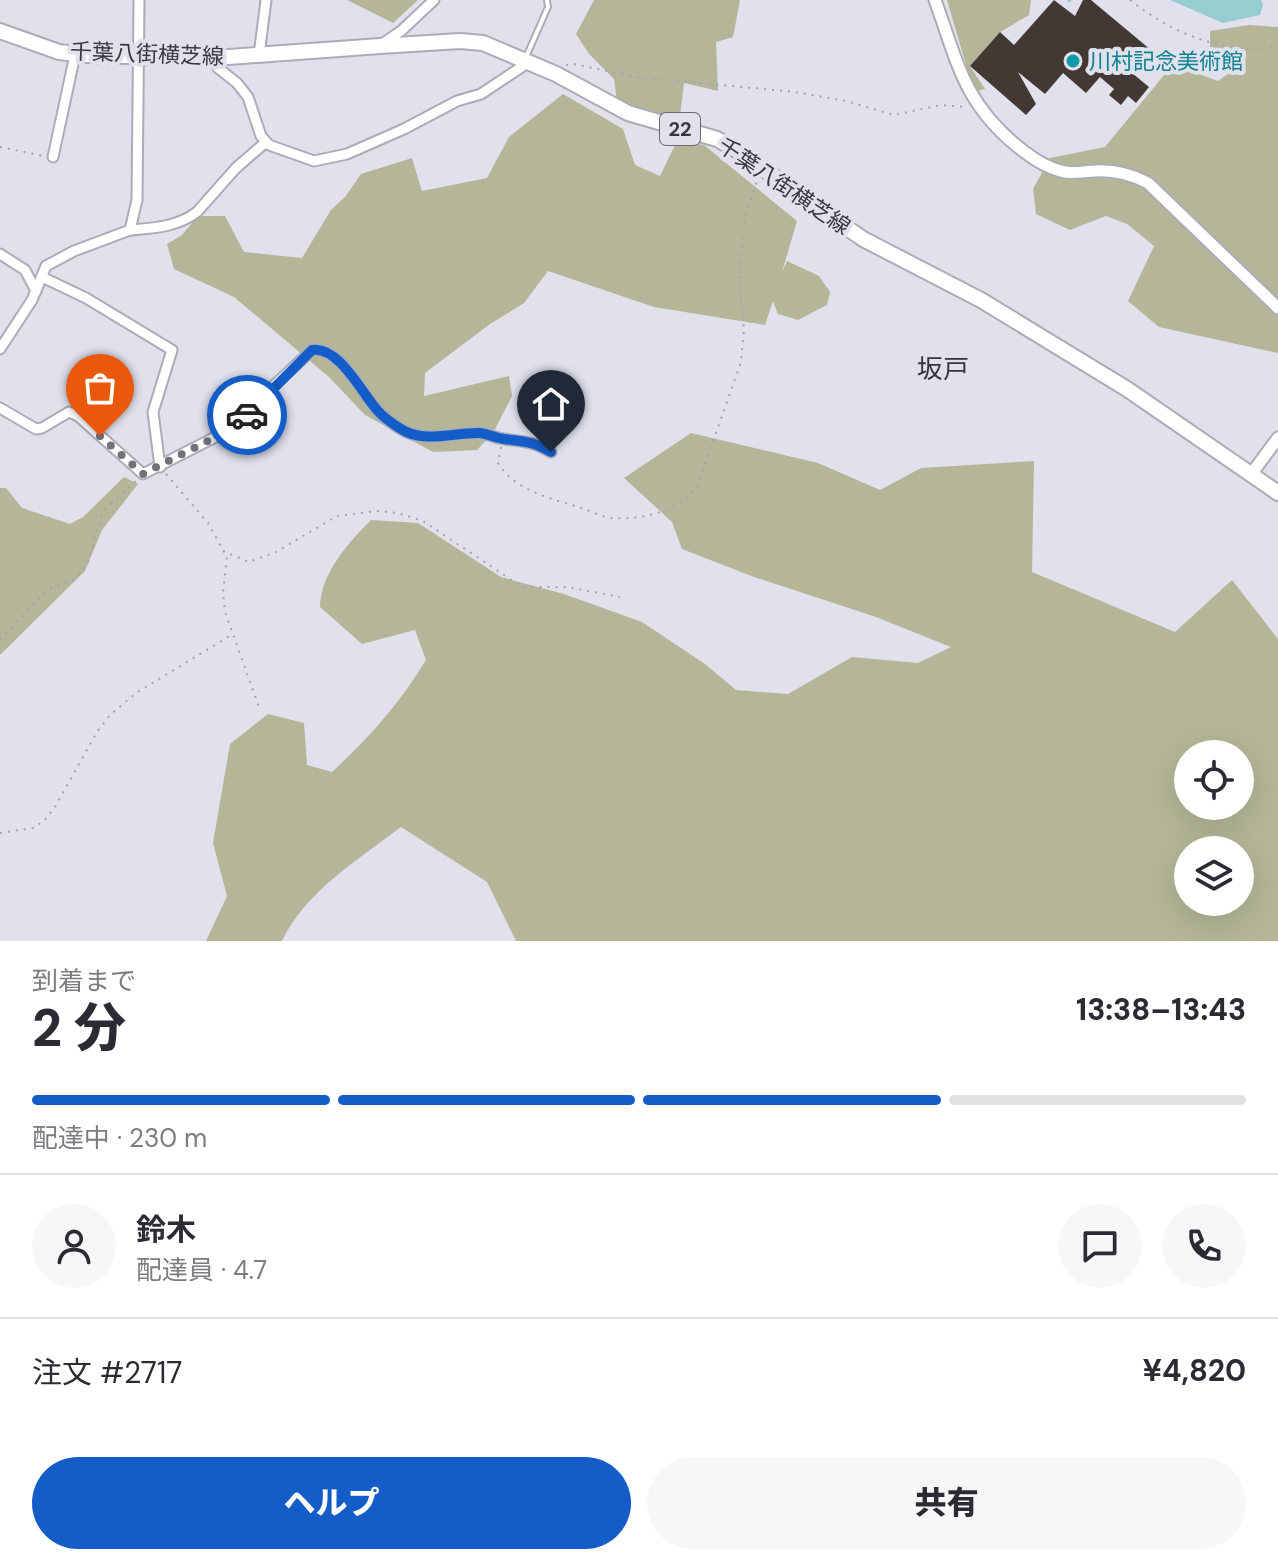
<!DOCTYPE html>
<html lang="ja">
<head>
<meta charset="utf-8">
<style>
	:root { --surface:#fff; --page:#f7f7f7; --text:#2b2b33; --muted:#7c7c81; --line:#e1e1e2; --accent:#145cc7 }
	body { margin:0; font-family:"DM Sans","Noto Sans JP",sans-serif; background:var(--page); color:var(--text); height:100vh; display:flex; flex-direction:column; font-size:30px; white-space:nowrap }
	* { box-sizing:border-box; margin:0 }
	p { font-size:26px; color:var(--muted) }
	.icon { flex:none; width:44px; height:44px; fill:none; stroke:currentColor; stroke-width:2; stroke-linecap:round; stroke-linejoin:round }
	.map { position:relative; height:941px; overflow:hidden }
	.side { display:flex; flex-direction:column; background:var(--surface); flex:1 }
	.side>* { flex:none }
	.buttons { position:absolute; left:1174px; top:740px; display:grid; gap:16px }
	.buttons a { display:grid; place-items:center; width:80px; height:80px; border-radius:50%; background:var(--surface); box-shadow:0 8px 32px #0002; font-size:40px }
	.pin { position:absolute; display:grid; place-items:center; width:68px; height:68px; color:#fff; margin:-82px -34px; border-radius:50% 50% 50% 0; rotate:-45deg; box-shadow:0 0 8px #0007 }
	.pin .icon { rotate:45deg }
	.courier { position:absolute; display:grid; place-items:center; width:80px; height:80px; margin:-40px; border:6px solid #145cc7; border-radius:50%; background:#fff; color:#222; box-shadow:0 2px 10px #0007 }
	.headline em { font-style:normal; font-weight:800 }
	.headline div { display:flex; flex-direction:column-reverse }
	.headline { display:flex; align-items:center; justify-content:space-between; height:136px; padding:0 32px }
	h1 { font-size:52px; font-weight:800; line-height:60px }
	.bar { display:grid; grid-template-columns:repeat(4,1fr); gap:12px 8px; align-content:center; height:96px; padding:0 32px }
	.bar i { height:10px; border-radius:6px; background:var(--line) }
	.bar .on { background:var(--accent) }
	.bar p { grid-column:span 4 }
	.line { display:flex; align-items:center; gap:20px; padding:0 32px; border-top:2px solid var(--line) }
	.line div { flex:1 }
	.round { display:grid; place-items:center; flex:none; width:84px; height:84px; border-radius:42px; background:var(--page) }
	.action { display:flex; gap:16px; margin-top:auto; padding:16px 32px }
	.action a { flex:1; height:92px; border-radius:48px; background:var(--accent); color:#fff; font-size:32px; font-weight:800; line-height:92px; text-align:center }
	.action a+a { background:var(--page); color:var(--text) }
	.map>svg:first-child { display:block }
	.green { fill:#b4b697; fill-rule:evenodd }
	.water { fill:#95cdd1 }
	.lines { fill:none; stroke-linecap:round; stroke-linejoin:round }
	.stream { stroke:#95cdd1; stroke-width:3 }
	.building { fill:#433934 }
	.service-casing { stroke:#aaacb7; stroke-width:8 }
	.minor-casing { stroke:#aaacb7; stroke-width:13 }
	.tertiary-casing { stroke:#aaacb7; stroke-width:15 }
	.primary-casing { stroke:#aaacb7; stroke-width:18 }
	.path { stroke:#a2a3ac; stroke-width:2; stroke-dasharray:2 6; stroke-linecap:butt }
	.service { stroke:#fff; stroke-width:4 }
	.minor { stroke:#fff; stroke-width:9 }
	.tertiary { stroke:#fff; stroke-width:11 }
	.primary { stroke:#fff; stroke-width:14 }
	.done { stroke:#72727a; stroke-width:8; stroke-dasharray:0 14.4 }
	.route { stroke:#145cc7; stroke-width:10 }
	.culture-dot { fill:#0f9aa8; stroke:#e0e1ed; stroke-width:3 }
	.labels { text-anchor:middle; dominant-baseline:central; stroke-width:8; stroke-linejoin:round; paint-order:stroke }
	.shield { fill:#e0e1ed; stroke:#6a6a71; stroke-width:2 }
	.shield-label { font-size:20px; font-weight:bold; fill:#37373c }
	.street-label { font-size:22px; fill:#37373c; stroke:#e0e1ed }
	.culture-label { font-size:22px; fill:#0d838f; stroke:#e0e1ed; text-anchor:start }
	.quarter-label { font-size:26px; fill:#33343e; stroke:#e0e1ed }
</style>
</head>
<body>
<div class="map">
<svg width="1278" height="941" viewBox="0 0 1278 941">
	<rect width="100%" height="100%" fill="#e0e1ed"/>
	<g class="green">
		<path d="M 347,0 L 418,0 L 393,23 Z"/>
		<path d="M 594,0 L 740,0 L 733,37 L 716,42 L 718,91 L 684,83 L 679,124 L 617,101 L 614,79 L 589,54 L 576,34 Z"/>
		<path d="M 947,0 L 1031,0 L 1029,15 L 1000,32 L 970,66 L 985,89 L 974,92 Z"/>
		<path d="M 1249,25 L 1278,27 L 1278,353 L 1159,327 L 1128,301 L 1154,246 L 1127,224 L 1106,216 L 1070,230 L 1036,214 L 1033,189 L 1050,158 L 1105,147 L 1173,64 L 1218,81 L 1246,61 L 1210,47 L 1210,31 Z"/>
		<path d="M 563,94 L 623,129 L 635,165 L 660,176 L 677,141 L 704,145 L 797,221 L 782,272 L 787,261 L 819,276 L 830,292 L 827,305 L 798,320 L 778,314 L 773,301 L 765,325 L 654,307 L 548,271 L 524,303 L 490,324 L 425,373 L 424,396 L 509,376 L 512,396 L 493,433 L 477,450 L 433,452 L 365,415 L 329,377 L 234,297 L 174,269 L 167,244 L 182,235 L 198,216 L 225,216 L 244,252 L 302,258 L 331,210 L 345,197 L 361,174 L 412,158 L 422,191 L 487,178 L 509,137 Z"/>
		<path d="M 691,433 L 818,463 L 880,490 L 921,468 L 1034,461 L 1032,572 L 1175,632 L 1232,580 L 1278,639 L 1278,941 L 516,941 L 487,882 L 401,827 C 359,859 305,892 282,941 L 206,941 L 227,896 L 213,843 L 230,744 L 268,714 L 304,723 L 307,765 L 332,772 C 369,738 400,703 426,660 L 415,630 L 362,644 L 320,607 C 321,573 348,543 371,520 L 418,523 L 501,577 L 564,594 L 642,622 L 705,664 L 736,690 L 788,694 L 852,657 L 918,663 L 951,647 L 876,617 L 754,577 L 682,549 L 672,522 L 624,478 ZM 1188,754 L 1240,754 L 1240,806 L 1188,806 ZM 1188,850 L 1240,850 L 1240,902 L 1188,902 Z"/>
		<path d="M 124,477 L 138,484 L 102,530 L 85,571 L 0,655 L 0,488 L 6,488 L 22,508 L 70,524 L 83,517 Z"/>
	</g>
	<path class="water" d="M 1170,0 L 1261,0 L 1263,5 L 1260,15 L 1223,23 Z"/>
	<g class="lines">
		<path class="stream" d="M 1069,1 L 1070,0"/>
	</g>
	<path class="building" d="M 1054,0 L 1075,16 L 1083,0 L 1091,0 L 1151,50 L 1132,73 L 1149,87 L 1136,103 L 1128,96 L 1121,105 L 1109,95 L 1114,89 L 1100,77 L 1086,93 L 1063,73 L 1045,94 L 1018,72 L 1036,104 L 1026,115 L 970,66 L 1000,32 L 1014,45 Z"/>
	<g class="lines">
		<g class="service-casing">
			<path id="service" d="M 526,57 L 548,7 L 547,0"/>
		</g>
		<g class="minor-casing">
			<g id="minor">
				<path d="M 382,44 L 401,31 L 434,0"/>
				<path d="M 259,55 L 266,0"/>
				<path d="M 214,58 L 218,68 L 237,83 L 248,97 L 261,136 L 269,145 L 314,161 L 347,154 L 404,129 L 457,101 L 481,94 L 529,62"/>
				<path d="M 53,157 L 75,55"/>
				<path d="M 130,230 C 155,228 177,227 197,212 L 236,168 L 266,142"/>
				<path d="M 0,254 L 25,270 L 36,291"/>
				<path d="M 42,277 L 86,298 L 172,350 L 153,412 L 160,467"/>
				<path d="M 0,349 L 32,300 L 46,266 L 74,251 L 130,230 L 137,200 L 139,0"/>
				<path d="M 0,408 L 36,429 L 42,428 L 69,412 L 78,416 L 143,474 L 237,426 L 267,392 L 312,350 C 338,345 362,393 377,410 C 383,417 393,424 401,429 C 424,444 455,432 480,433 C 488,434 496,438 504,439 C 524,442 532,441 551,452"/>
			</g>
		</g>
		<g class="tertiary-casing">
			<g id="tertiary">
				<path d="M 935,0 C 957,61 964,103 1017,146 C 1032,158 1046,168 1065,172 C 1075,174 1085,171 1095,171 C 1115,170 1131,174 1148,183 L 1278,308"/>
				<path d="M 1252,473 L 1278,438"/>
			</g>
		</g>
		<g class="primary-casing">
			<path id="primary" d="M 0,31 L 59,52 L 85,55 L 214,58 L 380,46 L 460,41 L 483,43 L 556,74 L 628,113 L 717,139 L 738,151 L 863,239 L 981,300 L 1127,389 L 1278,493"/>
		</g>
		<g class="path">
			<path d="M 1130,0 C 1173,34 1222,54 1278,47"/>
			<path d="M 566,65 L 574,64 L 636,77 L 795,92 L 846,101 L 894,115 L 941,105 L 965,107"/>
			<path d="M 0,147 L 44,156"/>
			<path d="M 501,447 L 498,463 C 515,492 555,499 584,509 C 593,512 604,518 613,518 C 643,520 679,511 697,487 L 741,362 L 744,330 L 739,279 L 745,218 L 757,181"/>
			<path d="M 166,474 L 208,523 L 227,557 L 223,593 L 225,612 L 259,707"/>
			<path d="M 223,551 L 249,562 L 276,552 L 337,516 L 377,511 L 398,513 L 423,521 L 522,587 L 568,587 L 620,597"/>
			<path d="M 0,640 L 47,590 L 76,579 L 88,562 L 102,512 L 136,481"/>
			<path d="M 0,833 L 33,828 L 44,821 L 55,807 L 97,732 L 110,715 L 136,693 L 233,634"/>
		</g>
		<use href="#service" class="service"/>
		<use href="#minor" class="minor"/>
		<use href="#tertiary" class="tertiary"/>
		<use href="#primary" class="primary"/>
	</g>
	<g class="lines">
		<path class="done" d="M 100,436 L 143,474 L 237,426 L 247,415"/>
		<path class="route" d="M 247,415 L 312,350 C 338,345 362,393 377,410 C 383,417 393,424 401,429 C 424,444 455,432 480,433 C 488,434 496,438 504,439 C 525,442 532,441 551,452"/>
	</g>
	<circle class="culture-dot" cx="1073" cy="61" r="8"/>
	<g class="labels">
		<rect class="shield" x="660" y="113" width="40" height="32" rx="6"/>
		<g class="shield-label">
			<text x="680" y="129">22</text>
		</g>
		<g class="street-label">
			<text transform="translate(147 54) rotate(2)">千葉八街横芝線</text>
			<text transform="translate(784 186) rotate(34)">千葉八街横芝線</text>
		</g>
		<g class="culture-label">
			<text x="1089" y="61">川村記念美術館</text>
		</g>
		<g class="quarter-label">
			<text x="943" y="369">坂戸</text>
		</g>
	</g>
</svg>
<div class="buttons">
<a><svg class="icon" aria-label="locate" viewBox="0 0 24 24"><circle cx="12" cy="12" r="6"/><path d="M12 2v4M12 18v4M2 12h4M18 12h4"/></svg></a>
<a><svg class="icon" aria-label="layers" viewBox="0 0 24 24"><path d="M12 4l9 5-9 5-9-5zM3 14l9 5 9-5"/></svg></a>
</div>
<div class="pin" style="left:100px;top:436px;background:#ea580c"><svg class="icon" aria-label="bag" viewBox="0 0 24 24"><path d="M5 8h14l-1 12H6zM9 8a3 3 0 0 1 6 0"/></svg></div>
<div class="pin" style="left:551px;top:452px;background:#1f2937"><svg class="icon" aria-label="home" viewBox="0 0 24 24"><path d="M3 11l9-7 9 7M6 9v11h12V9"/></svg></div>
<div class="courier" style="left:247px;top:415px"><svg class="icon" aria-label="car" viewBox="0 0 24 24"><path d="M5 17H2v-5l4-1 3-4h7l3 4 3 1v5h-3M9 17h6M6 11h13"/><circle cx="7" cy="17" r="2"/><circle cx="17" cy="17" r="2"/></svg></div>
</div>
<section class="side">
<div class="headline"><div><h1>2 分</h1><p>到着まで</p></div><em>13:38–13:43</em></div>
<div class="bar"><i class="on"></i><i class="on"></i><i class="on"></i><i></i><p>配達中 · 230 m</p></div>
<div class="line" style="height:144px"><a class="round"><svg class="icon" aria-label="person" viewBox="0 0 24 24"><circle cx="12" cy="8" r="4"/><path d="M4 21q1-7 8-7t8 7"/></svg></a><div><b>鈴木</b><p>配達員 · 4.7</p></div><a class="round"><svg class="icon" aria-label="chat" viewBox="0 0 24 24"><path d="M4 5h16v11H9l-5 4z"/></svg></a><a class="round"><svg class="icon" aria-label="phone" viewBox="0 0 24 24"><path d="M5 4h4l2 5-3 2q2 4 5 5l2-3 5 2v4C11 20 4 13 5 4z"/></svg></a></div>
<div class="line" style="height:104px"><div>注文 #2717</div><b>¥4,820</b></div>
<div class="action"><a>ヘルプ</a><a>共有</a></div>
</section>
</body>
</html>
